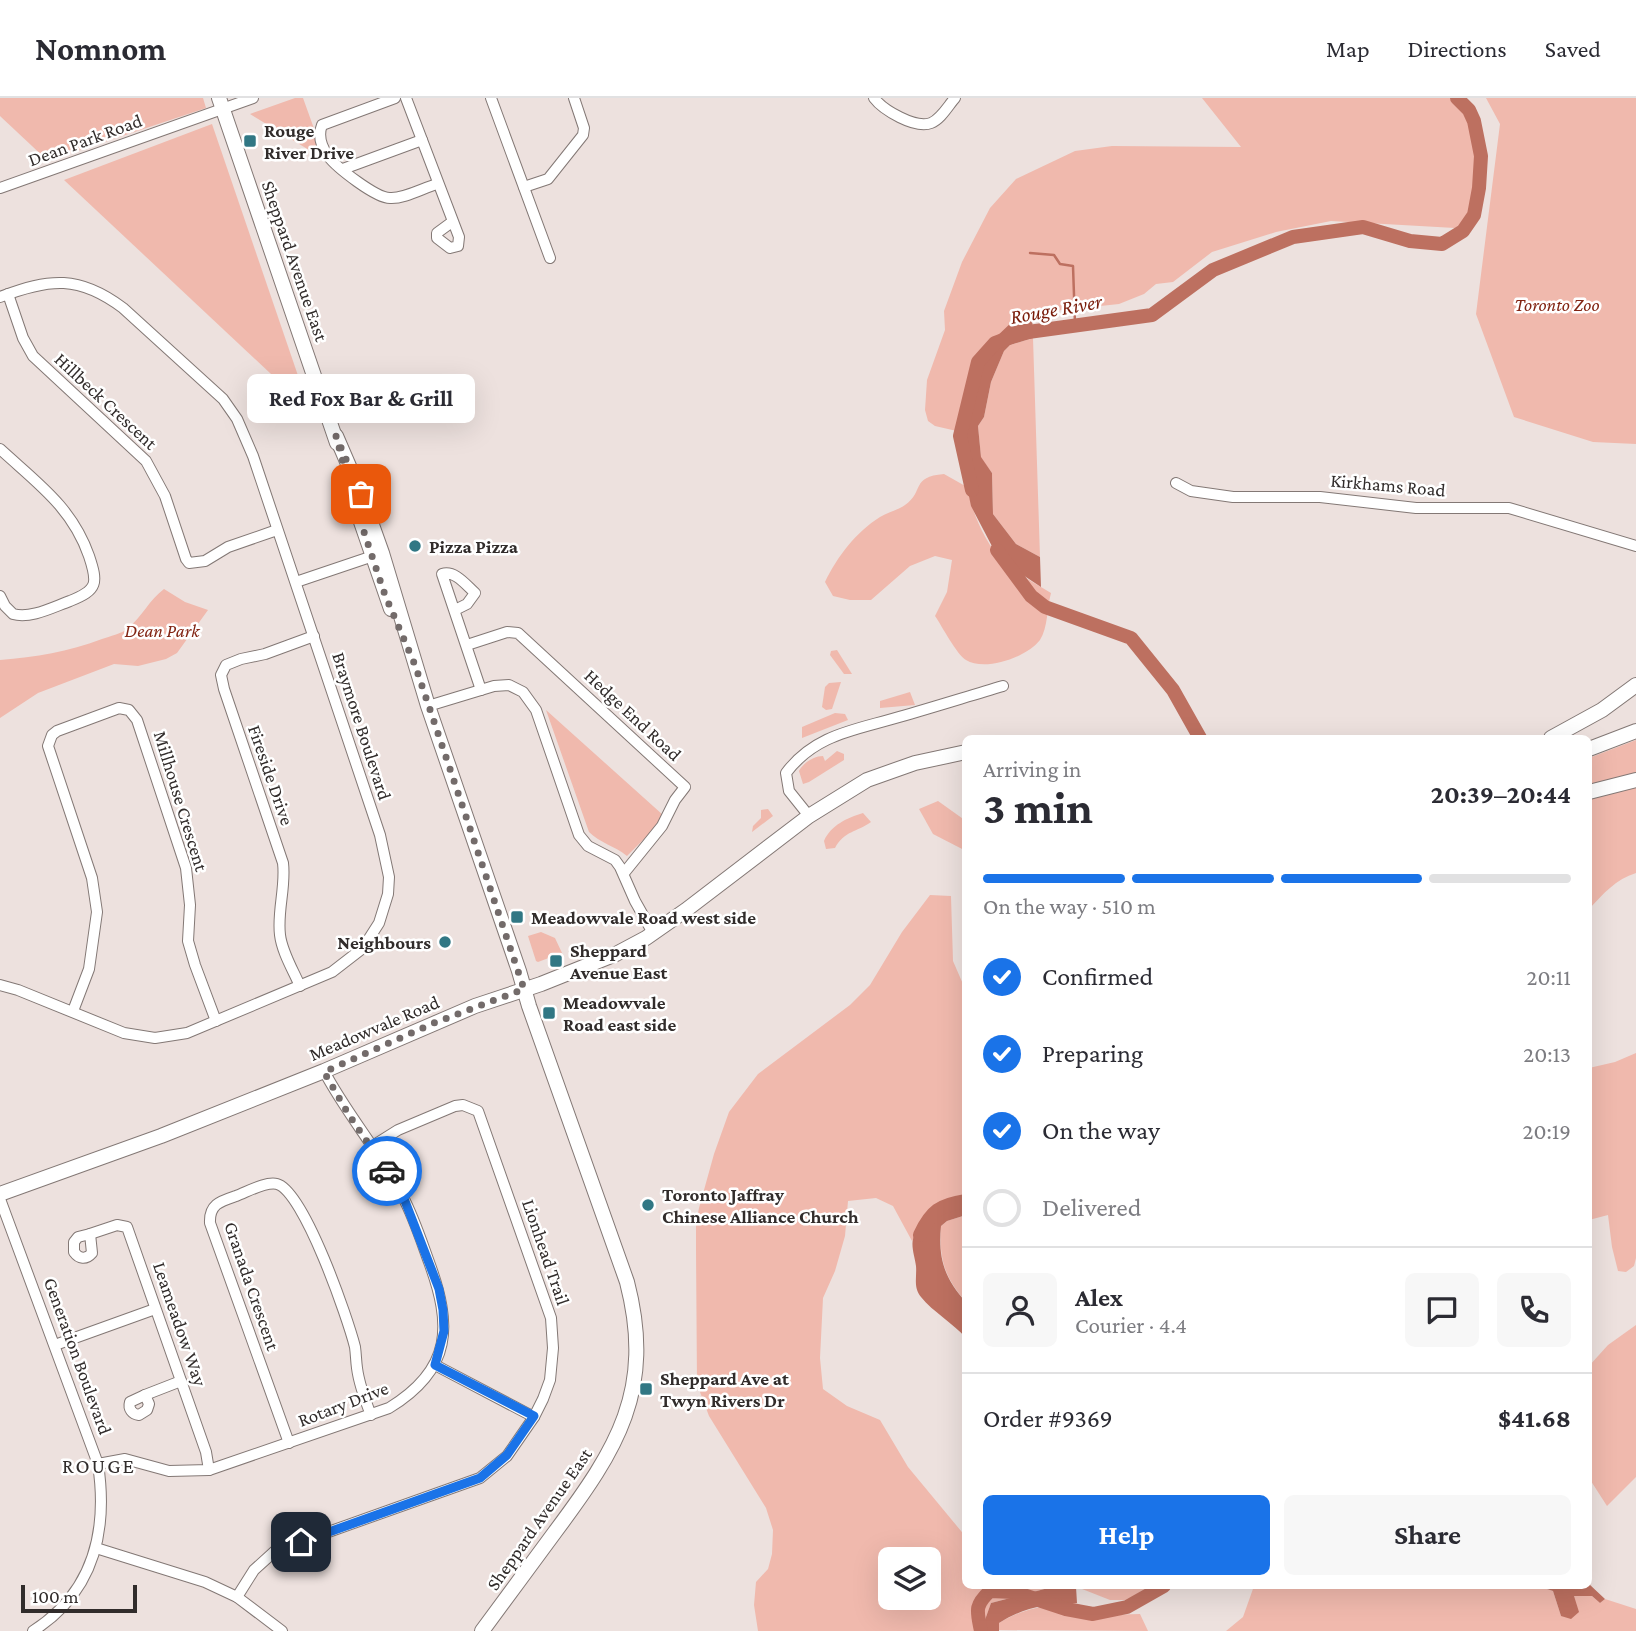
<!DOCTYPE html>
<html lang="en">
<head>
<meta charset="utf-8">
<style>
	:root { --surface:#fff; --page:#f7f7f7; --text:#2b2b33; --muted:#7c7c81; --line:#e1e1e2; --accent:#1a73e8 }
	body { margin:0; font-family:"Crimson Pro",serif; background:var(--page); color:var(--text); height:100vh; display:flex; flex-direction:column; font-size:26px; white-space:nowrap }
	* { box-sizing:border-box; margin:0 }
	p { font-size:23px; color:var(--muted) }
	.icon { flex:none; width:38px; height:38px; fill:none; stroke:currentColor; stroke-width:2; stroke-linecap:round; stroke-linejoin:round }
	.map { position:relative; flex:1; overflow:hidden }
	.details { position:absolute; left:962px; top:637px; width:630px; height:854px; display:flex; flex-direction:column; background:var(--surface); border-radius:10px; box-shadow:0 7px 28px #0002 }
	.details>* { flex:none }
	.controls { position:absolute; left:878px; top:1449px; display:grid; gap:14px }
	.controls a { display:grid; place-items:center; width:63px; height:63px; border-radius:10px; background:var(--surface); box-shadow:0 7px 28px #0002; font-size:35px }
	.scale { position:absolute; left:21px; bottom:18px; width:116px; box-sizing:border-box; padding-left:7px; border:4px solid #312c2b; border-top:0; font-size:19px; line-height:24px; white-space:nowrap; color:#312c2b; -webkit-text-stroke:5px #fff; paint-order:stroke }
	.pin { position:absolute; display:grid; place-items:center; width:60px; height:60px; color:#fff; margin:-30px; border-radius:14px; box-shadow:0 4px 10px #0006 }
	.courier { position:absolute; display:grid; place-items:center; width:70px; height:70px; margin:-35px; border:5px solid #1a73e8; border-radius:50%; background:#fff; color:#222; box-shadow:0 2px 9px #0007 }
	.bubble { position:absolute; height:49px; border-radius:10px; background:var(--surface); box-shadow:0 7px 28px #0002; font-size:23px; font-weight:700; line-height:49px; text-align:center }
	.head em { font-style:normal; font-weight:700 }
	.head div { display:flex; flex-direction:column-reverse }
	.head { display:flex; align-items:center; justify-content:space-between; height:119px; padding:0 21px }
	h1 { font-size:46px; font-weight:700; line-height:52px }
	.bar { display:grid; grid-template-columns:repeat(4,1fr); gap:10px 7px; align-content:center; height:84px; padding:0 21px }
	.bar i { height:9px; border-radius:5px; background:var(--line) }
	.bar .current { background:var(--accent) }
	.bar p { grid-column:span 4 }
	.line { display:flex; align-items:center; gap:18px; padding:0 21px; border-top:2px solid var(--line) }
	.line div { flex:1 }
	.round { display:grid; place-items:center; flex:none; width:74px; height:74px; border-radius:10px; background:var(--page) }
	ol { padding:0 21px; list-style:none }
	li { display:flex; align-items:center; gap:21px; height:77px }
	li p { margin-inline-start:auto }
	li .icon { padding:7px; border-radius:50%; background:var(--accent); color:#fff; stroke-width:4 }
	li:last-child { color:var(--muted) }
	li i { width:38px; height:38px; border:4px solid var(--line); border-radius:50% }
	.action { display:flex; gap:14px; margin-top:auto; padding:14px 21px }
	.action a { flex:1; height:80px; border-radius:10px; background:var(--accent); color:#fff; font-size:28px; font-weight:700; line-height:80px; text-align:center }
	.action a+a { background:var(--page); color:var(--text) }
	header { display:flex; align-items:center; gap:42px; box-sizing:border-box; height:98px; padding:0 35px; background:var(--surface); border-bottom:2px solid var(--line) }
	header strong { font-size:33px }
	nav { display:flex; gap:38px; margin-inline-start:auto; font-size:24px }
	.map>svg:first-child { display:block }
	.green { fill:#f0b9ad; fill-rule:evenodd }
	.water { fill:#bd7060 }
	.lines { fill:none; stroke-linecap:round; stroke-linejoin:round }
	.stream { stroke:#bd7060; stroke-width:2.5 }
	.river { stroke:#bd7060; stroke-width:14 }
	.minor-casing { stroke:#837875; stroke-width:12 }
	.major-casing { stroke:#837875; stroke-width:16 }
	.minor { stroke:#fff; stroke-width:10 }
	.major { stroke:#fff; stroke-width:14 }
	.done { stroke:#736b6a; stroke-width:7; stroke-dasharray:0 12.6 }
	.route { stroke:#1a73e8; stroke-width:9 }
	.poi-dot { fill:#317784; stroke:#fff; stroke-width:2.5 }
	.labels { text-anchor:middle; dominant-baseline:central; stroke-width:5; stroke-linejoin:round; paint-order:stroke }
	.poi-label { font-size:19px; font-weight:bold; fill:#312c2b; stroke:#fff; text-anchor:start }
	.street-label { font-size:19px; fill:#312c2b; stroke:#fff }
	.park-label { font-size:19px; font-style:italic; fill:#822413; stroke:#fff }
	.water-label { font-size:21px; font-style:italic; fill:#791b09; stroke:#fff }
	.neighbourhood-label { font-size:21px; letter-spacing:2px; fill:#312c2b; stroke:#fff }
</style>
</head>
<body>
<header>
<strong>Nomnom</strong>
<nav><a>Map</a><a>Directions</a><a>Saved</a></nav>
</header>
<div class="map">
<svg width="1636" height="1533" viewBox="0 0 1636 1533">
	<rect width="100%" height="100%" fill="#ede1de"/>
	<g class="green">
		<path d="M 0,0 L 203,0 L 206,10 L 48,63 L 0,18 Z"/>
		<path d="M 295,0 L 303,0 L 321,50 L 332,66 L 250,16 Z"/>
		<path d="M 1202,0 L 1459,0 C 1487,26 1479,80 1477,115 L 1474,121 L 1455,130 L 1331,123 L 1276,134 L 1212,154 L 1173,184 L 1156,186 L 1144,196 L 1119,206 L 1026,216 L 960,326 L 961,334 L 935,328 L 928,323 L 925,312 L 927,282 L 945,232 L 944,213 L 962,164 L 990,110 L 1016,81 L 1075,53 L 1112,48 L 1241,49 Z"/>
		<path d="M 1486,0 L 1636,0 L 1636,346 L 1593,344 L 1514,319 L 1476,216 L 1500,26 Z"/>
		<path d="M 212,26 L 306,301 L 287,291 L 64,82 Z"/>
		<path d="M 1033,240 L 1040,459 L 1016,446 L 993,416 L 992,375 L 981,360 L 978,328 L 984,319 L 991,284 L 1004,253 L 1010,247 Z"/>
		<path d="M 944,376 L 967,389 C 972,414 985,446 1004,464 C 1017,476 1035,485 1051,495 C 1047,509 1048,530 1040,542 C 1027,559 985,574 966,562 C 957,557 942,528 935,518 L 947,494 L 952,462 L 935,458 L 910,468 L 871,502 L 850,502 L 833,498 L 825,484 C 837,459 856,434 880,419 C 888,414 898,412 905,407 C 925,393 910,379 944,376 Z"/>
		<path d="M 164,491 L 185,504 L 208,512 L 177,555 L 166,561 L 138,568 L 114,566 L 38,595 L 0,620 L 0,562 C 36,559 68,554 102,541 C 110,538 121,536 127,531 C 142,519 149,502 164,491 Z"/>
		<path d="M 837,552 L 852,576 L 844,576 L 830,557 L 831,553 Z"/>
		<path d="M 841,584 L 832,611 L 826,612 L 822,609 L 825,589 L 829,585 Z"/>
		<path d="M 910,594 L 915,607 L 880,610 L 880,603 Z"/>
		<path d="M 546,612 L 663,717 L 655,730 L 627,758 C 615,748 600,745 589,734 Z"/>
		<path d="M 835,615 L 845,616 L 848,622 L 802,640 L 802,629 Z"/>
		<path d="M 1636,642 L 1636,675 L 1589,688 L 1589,660 Z"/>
		<path d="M 837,653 L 844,656 L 844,662 L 809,684 L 803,686 L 799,673 C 803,665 814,658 823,658 L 825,663 Z"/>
		<path d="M 1636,688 L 1636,775 C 1616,781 1603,796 1589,811 L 1589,698 Z"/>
		<path d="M 938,703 L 966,723 L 966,753 L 933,736 L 919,711 Z"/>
		<path d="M 768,711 L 773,718 L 752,734 L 753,728 L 761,720 L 761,712 Z"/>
		<path d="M 863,715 L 871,724 C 857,734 844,733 835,750 L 826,751 L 824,743 C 831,727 847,720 863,715 Z"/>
		<path d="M 930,797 L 951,798 L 953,863 L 966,893 L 966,1096 C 943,1107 924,1119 912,1143 L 893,1108 L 876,1100 L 848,1103 L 845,1138 L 835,1173 L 823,1200 L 820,1260 L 823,1291 L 847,1308 L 880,1322 L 908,1369 L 966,1439 L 966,1488 L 1149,1488 L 1128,1502 L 1110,1502 L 1077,1489 L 1052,1489 L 991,1505 L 981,1533 L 758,1533 L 754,1507 L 756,1484 L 768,1471 L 772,1456 L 773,1432 L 766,1410 L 709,1318 L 697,1286 L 696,1151 L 696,1126 L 699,1110 L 714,1056 L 729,1014 L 758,976 L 850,907 L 870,887 L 902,834 ZM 891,1461 L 929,1461 L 929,1500 L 891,1500 Z"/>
		<path d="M 541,834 L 555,840 L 562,855 L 538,864 L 536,863 L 528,838 Z"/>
		<path d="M 1636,955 L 1636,1160 L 1634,1168 L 1626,1174 L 1618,1173 L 1612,1149 L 1608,1117 L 1589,1122 L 1589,970 L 1615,964 Z"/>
		<path d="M 966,1117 L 966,1204 C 944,1179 939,1160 941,1128 L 947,1123 Z"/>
		<path d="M 1636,1227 L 1636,1379 L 1607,1408 L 1589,1380 L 1589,1268 L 1608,1247 Z"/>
		<path d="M 1254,1488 L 1544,1488 L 1544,1490 L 1553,1493 L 1561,1518 L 1574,1498 L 1592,1498 L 1600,1505 L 1605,1501 L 1636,1511 L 1636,1533 L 1226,1533 L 1243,1519 Z"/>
		<path d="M 1075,1505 L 1108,1517 L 1140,1516 L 1148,1533 L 999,1532 L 999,1525 C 1023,1510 1047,1507 1075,1505 Z"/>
	</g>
	<g class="water">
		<path d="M 1032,215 L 1033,240 L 1010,247 L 1004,253 L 991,284 L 984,319 L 978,328 L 981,359 L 992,375 L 993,416 L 1016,446 L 1040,459 L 1041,489 L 1006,466 L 995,454 L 971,408 L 967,389 L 967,362 L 960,326 L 966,301 L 993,242 L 1015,221 Z"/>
		<path d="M 966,1096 L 966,1117 L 947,1123 L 941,1128 C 938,1160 944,1180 966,1204 L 966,1240 C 953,1225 933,1214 921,1199 C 913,1189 917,1179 916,1168 C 915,1160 911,1149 913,1141 C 920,1118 946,1105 966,1096 Z"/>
		<path d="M 1589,1486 L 1605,1501 L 1600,1505 L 1592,1498 L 1574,1498 L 1579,1514 L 1571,1521 L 1561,1518 L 1553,1493 L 1544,1490 L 1544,1488 Z"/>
		<path d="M 1052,1489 L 1076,1489 L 1077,1505 C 1050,1504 1022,1510 999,1525 L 999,1533 L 981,1533 L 991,1505 Z"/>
	</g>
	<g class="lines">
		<path class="stream" d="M 1030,155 L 1054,157 L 1060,166 L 1073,168 L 1075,226"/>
		<g class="river">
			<path d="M 972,392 L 960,338 L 978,264 L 995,245 L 1021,235 L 1152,217 L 1213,172 L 1293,139 L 1363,129 L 1410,143 L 1442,146 L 1463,133 L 1474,117 L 1479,90 L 1481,58 L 1474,23 L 1469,12 L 1457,0"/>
			<path d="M 997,452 L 1031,498 L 1045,509 L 1131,540 L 1173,592 L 1200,640"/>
			<path d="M 920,1137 C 931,1113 940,1107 966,1103"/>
			<path d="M 981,1533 C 977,1513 974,1508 990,1493 L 1014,1494 L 1066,1511 L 1093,1516 L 1127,1509 L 1164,1488"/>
		</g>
		<g class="minor-casing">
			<g id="minor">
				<path d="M 395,0 L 322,27 C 318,37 321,48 328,58 C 337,70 376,100 390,100 C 404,101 423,90 437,86"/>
				<path d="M 406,0 L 459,139 L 458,148 L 450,150 L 437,140 L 437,135 L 452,124"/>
				<path d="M 491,0 L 550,160"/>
				<path d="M 874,0 C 883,12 915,31 931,25 C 941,21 948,8 955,0"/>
				<path d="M 343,71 L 422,42"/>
				<path d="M 524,89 L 548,81 L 583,37 L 584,30 L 574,0"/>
				<path d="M 0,90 L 253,0"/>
				<path d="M 8,196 L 23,240 L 33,258 L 146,363 L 165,398 L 186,461 L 189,465 L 205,463 L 228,449 L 277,432"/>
				<path d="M 0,199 C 50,180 79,177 123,210 L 223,301 L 237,321 L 253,358 L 380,737 L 389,779 L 388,796 L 379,825 L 363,850 L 332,874 L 187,935 L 155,940 L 124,935 L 18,892 L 0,887"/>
				<path d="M 0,351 C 37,385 72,409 89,458 C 98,485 98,492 70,503 C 53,509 31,521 13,516 L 5,508 L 0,498"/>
				<path d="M 1176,385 L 1191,393 L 1233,399 L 1320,399 L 1416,410 L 1509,410 L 1636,448"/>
				<path d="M 296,484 L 379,456"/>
				<path d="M 455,512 L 467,506 L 475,495 C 466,487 455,472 442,476 L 481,592"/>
				<path d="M 467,547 L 507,534 L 518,535 L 685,689 L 675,702 L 662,728 L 624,775"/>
				<path d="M 428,608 L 494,588 L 509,587 L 523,594 L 536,612 L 579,737 L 588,748 L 615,762 L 620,769 L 635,803 L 653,835"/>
				<path d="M 809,718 L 789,693 L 786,675 C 815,636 856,632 899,619 C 934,609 969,598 1003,588"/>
				<path d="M 300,888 C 293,872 282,854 280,837 C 277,813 286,789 283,765 L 224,591 L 221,577 L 226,567 L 241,561 L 265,556 L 314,538"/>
				<path d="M 73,913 L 89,871 L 97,814 L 92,780 L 48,648 L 52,637 L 57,633 L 119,610 L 129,612 L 137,622 L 186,770 L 190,807 L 188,843 L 195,867 L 216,923"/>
				<path d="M 0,1101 L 98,1366 C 108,1433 94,1494 33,1533"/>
				<path d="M 90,1136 L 117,1127 L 127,1129 L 206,1354 L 209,1372"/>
				<path d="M 90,1136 L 92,1155 C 86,1162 79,1161 74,1154 L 74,1144 L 78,1139 Z"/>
				<path d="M 55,1247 L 155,1211"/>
				<path d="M 435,1267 L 534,1319"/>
				<path d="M 145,1297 L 149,1306 L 147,1312 L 139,1317 C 132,1316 128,1311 130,1304 Z"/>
				<path d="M 145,1297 L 181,1283"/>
				<path d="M 289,1345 L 210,1125 C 209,1106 221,1103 236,1098 C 247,1094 266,1083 277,1086 C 304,1093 348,1221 355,1249 C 356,1256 356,1263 357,1270 C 359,1286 365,1302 371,1317"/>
				<path d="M 98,1366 L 125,1361 L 169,1373 L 209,1372 L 389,1310 C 453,1271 452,1227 429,1164 C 421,1142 414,1120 403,1099 C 381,1055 347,1017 324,973"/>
				<path d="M 96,1450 L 205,1484 L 237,1499 L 282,1533"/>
				<path d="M 237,1499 L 254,1472 L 275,1453 L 480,1380 L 507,1358 L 534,1319 L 543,1301 L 550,1282 L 553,1250 L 551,1220 L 478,1013 L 463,1007 L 455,1008 L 398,1032 L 371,1049"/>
			</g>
		</g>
		<g class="major-casing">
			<g id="major">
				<path d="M 219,0 L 337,345"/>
				<path d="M 336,338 L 361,396 L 382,455 L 428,608 L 519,873 L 529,908 L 627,1184 C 655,1292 617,1351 555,1434 C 531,1467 506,1500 482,1533"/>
				<path d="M 350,392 L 391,511"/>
				<path d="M 1551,640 L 1602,612 L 1636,587"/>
				<path d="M 1589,651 L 1636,633"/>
				<path d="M 1589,694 L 1636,682"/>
				<path d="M 0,1096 L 161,1038 L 324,973 L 475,908 L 541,886 L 616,856 L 646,840 L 686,812 L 809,718 L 867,682 L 915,665 L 966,654"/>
			</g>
		</g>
		<use href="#minor" class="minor"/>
		<use href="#major" class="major"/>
	</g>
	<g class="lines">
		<path class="done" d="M 361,396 L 336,338 L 352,398 L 385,497 L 415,567 L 524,891 L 434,925 L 324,974 L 349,1017 L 387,1073"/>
		<path class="route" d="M 301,1444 L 480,1380 L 507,1357 L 534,1318 L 435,1267 L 444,1233 L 443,1212 L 439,1191 L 403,1098 L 387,1073"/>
	</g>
	<g class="poi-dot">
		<rect x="243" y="36" width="14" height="14" rx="3.5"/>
		<circle cx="415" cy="448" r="7"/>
		<rect x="510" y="812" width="14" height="14" rx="3.5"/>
		<circle cx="445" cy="844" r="7"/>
		<rect x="549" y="856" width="14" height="14" rx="3.5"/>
		<rect x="542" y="908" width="14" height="14" rx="3.5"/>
		<circle cx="648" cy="1107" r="7"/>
		<rect x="639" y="1284" width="14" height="14" rx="3.5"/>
	</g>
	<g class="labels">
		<g class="poi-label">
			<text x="264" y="32">Rouge<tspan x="264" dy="22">River Drive</tspan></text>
			<text x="429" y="448">Pizza Pizza</text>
			<text x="531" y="819">Meadowvale Road west side</text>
			<text x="431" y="844" text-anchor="end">Neighbours</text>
			<text x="570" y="852">Sheppard<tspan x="570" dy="22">Avenue East</tspan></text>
			<text x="563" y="904">Meadowvale<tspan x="563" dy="22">Road east side</tspan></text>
			<text x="662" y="1096">Toronto Jaffray<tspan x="662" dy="22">Chinese Alliance Church</tspan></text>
			<text x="660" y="1280">Sheppard Ave at<tspan x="660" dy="22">Twyn Rivers Dr</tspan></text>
		</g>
		<g class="street-label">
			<text transform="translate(85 42) rotate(-20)">Dean Park Road</text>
			<text transform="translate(295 163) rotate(71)">Sheppard Avenue East</text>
			<text transform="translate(106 303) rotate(43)">Hillbeck Crescent</text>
			<text transform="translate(1388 387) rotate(5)">Kirkhams Road</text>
			<text transform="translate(633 617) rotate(43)">Hedge End Road</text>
			<text transform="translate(362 628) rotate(72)">Braymore Boulevard</text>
			<text transform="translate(271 677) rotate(71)">Fireside Drive</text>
			<text transform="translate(181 703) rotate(73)">Millhouse Crescent</text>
			<text transform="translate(374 930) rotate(-23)">Meadowvale Road</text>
			<text transform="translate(546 1154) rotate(71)">Lionhead Trail</text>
			<text transform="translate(252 1188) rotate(71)">Granada Crescent</text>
			<text transform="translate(180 1226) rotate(71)">Leameadow Way</text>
			<text transform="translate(78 1258) rotate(70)">Generation Boulevard</text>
			<text transform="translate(343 1306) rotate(-21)">Rotary Drive</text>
			<text transform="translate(539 1421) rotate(-55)">Sheppard Avenue East</text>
		</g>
		<g class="park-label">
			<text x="1557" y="206">Toronto Zoo</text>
			<text x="162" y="532">Dean Park</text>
		</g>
		<g class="water-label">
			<text transform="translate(1056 211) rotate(-10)">Rouge River</text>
		</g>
		<g class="neighbourhood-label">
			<text x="99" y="1368">ROUGE</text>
		</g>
	</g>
</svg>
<div class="controls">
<a><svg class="icon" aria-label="layers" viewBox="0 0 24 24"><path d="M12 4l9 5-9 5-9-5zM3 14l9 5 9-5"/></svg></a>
</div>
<div class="scale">100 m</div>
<div class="pin" style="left:361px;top:396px;background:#ea580c"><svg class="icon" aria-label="bag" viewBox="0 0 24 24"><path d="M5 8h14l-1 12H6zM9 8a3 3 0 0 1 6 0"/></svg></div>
<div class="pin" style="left:301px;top:1444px;background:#1f2937"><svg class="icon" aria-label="home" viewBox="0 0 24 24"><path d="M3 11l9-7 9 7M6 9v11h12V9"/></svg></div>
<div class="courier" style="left:387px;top:1073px"><svg class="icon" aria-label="car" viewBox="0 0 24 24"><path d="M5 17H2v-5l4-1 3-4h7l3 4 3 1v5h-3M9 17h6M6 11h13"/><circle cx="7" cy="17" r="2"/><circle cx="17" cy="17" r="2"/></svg></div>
<div class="bubble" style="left:247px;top:276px;width:228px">Red Fox Bar &amp; Grill</div>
<section class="details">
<div class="head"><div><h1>3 min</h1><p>Arriving in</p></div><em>20:39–20:44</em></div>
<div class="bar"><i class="current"></i><i class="current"></i><i class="current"></i><i></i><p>On the way · 510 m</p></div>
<ol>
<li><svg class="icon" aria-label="check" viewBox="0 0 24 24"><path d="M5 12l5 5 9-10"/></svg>Confirmed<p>20:11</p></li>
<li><svg class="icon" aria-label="check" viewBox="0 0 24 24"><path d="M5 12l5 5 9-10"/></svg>Preparing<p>20:13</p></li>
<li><svg class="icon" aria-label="check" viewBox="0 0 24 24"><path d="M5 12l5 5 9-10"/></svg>On the way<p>20:19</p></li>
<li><i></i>Delivered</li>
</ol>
<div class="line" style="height:126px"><a class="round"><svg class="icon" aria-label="person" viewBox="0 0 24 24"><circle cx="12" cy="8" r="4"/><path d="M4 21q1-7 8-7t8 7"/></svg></a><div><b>Alex</b><p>Courier · 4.4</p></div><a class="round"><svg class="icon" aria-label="chat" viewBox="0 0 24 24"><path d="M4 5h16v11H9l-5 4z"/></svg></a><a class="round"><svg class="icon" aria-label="phone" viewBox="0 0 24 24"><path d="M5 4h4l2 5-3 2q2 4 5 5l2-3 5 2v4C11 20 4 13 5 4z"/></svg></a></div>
<div class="line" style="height:91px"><div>Order #9369</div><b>$41.68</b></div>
<div class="action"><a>Help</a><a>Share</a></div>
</section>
</div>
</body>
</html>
